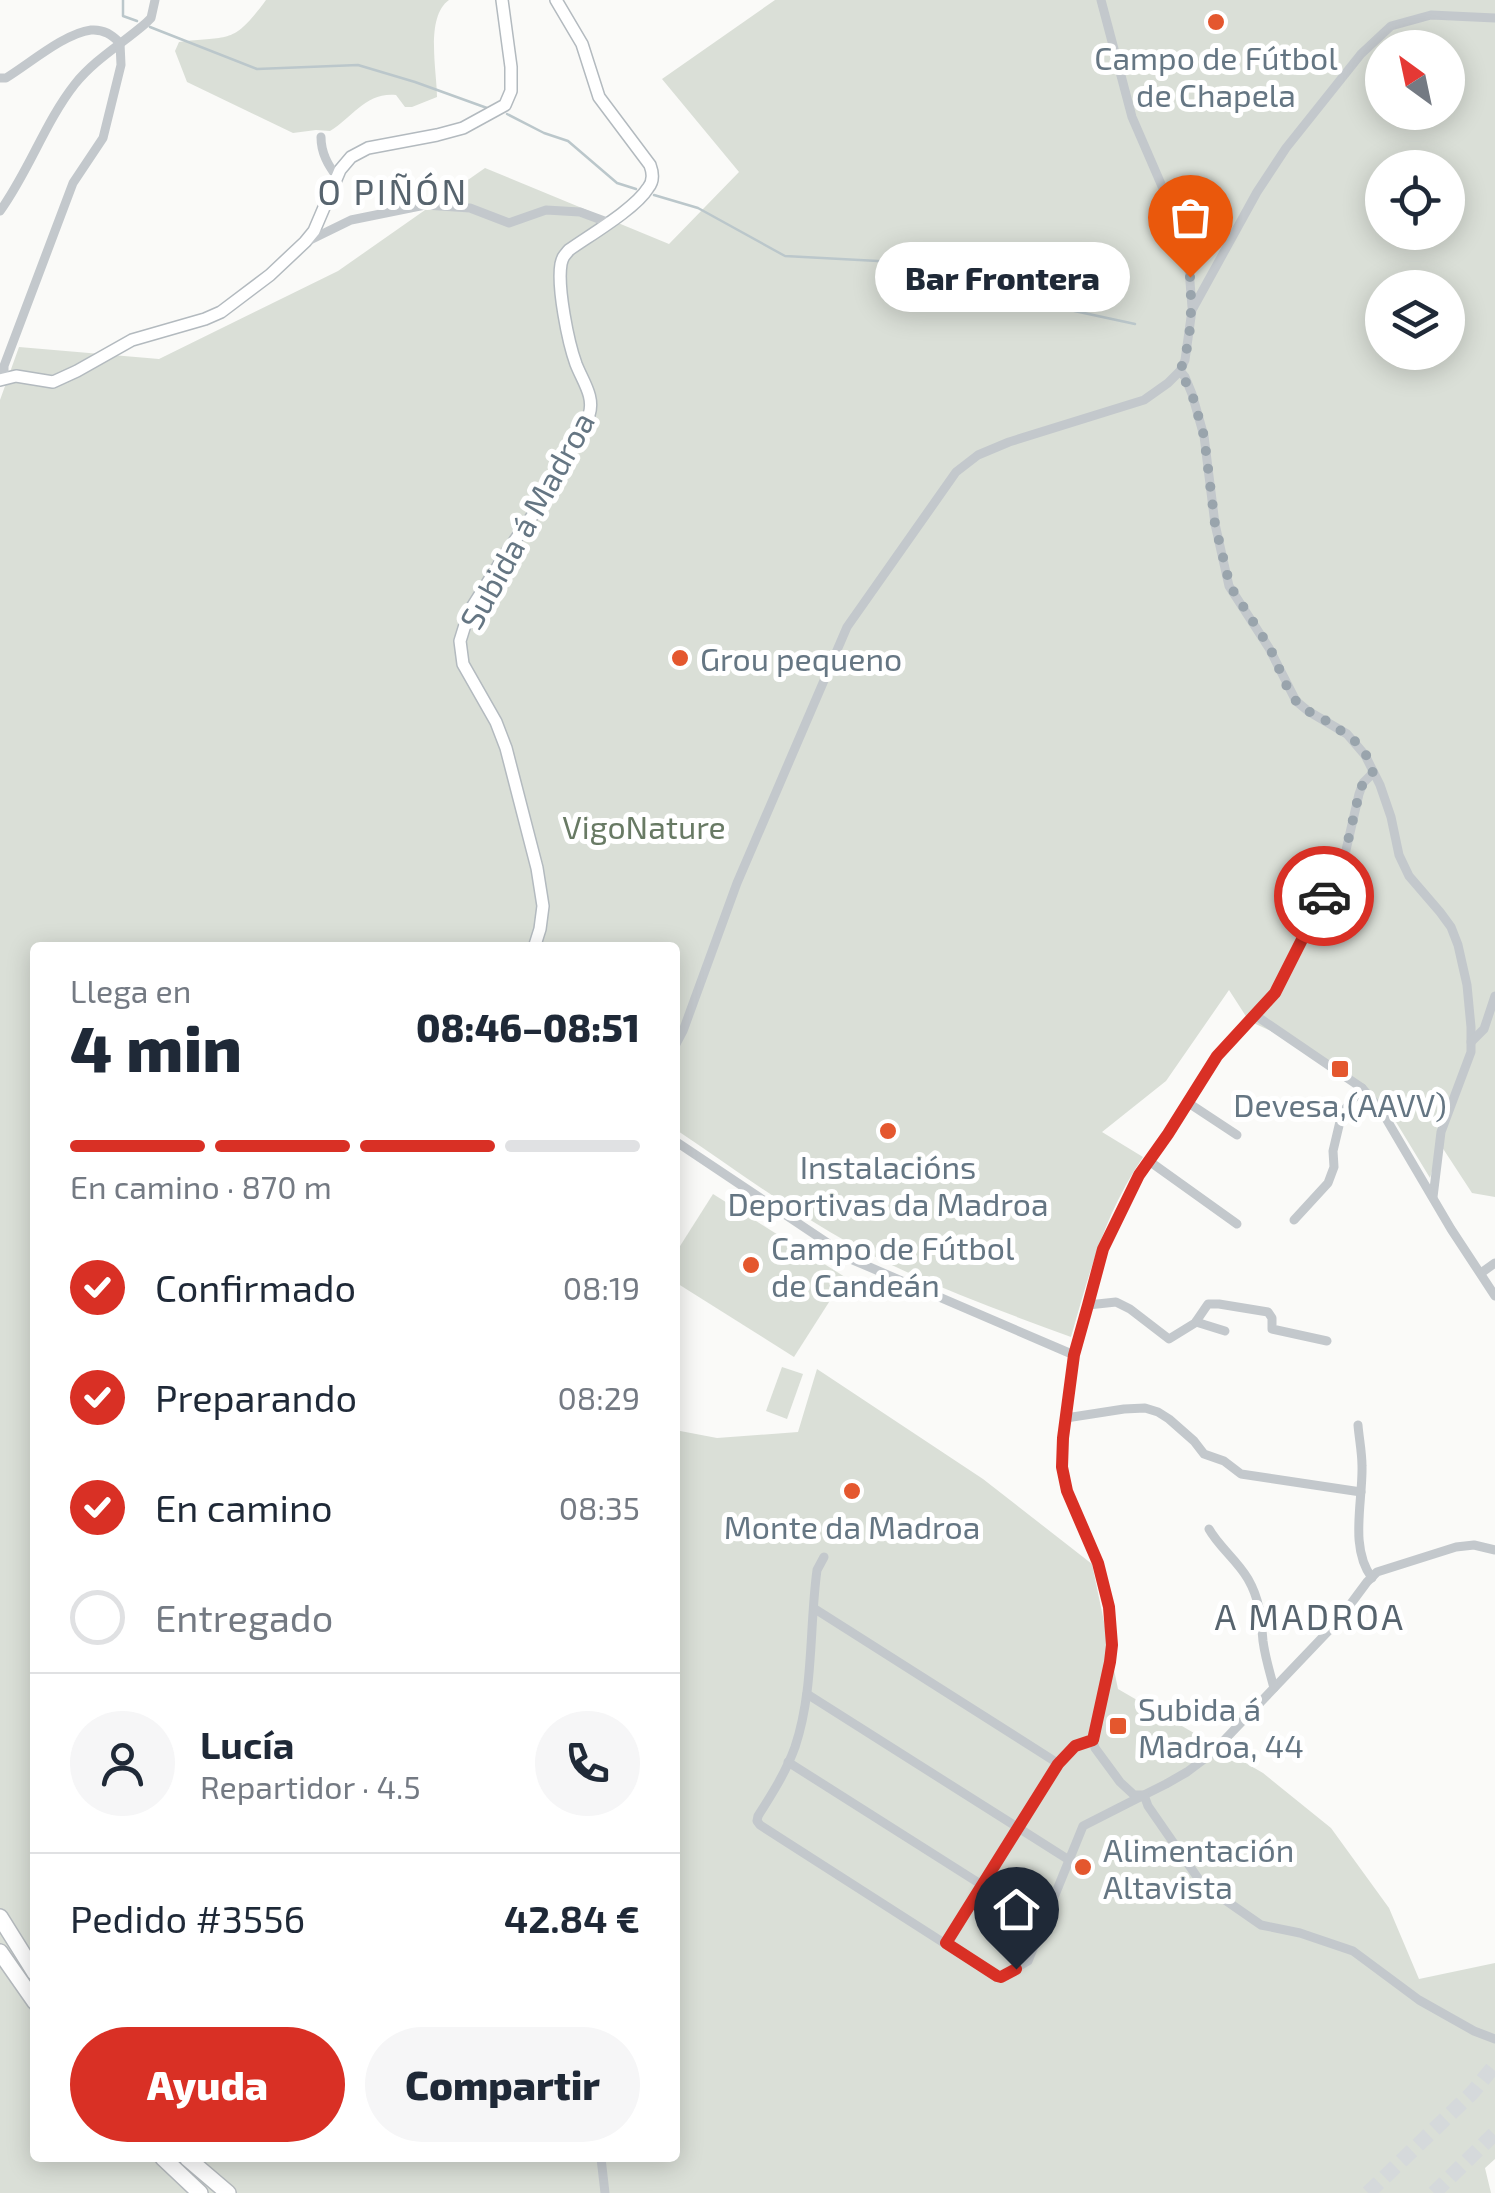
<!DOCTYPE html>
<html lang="es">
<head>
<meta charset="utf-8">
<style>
	:root { --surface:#fff; --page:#f6f6f7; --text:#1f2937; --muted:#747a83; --line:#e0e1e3; --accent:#d93025 }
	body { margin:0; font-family:"Exo 2",sans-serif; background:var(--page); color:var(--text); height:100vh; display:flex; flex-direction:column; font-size:38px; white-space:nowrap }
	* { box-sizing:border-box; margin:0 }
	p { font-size:32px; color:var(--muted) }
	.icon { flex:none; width:55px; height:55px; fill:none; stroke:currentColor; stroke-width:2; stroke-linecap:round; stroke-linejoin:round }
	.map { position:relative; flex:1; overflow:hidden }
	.panel { position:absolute; left:30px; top:942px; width:650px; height:1220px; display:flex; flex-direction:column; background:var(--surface); border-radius:10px; box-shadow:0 5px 25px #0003 }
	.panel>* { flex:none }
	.needle { width:65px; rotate:327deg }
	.tools { position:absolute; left:1365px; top:30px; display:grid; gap:20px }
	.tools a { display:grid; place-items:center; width:100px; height:100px; border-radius:50%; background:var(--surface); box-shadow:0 5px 25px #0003; font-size:50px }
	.pin { position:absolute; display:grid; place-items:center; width:85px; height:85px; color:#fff; margin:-102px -42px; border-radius:50% 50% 50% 0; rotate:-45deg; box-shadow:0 0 10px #0007 }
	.pin .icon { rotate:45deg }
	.courier { position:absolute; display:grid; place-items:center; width:100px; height:100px; margin:-50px; border:8px solid #d93025; border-radius:50%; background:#fff; color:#222; box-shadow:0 2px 12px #0007 }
	.bubble { position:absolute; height:70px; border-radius:35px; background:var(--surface); box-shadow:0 5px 25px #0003; font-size:32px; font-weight:800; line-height:70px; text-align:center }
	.head em { font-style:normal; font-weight:800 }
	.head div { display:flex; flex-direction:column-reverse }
	.head { display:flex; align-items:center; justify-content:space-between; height:170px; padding:0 40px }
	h1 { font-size:65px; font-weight:800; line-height:75px }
	.bar { display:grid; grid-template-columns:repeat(4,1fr); gap:15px 10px; align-content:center; height:120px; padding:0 40px }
	.bar i { height:12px; border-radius:8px; background:var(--line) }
	.bar .selected { background:var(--accent) }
	.bar p { grid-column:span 4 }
	.line { display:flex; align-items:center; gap:25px; padding:0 40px; border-top:2px solid var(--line) }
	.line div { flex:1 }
	.round { display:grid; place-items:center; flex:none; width:105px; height:105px; border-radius:52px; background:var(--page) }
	ol { padding:0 40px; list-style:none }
	li { display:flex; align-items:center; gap:30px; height:110px }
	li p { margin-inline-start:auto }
	li .icon { padding:10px; border-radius:50%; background:var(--accent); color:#fff; stroke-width:4 }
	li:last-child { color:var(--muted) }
	li i { width:55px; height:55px; border:5px solid var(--line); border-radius:50% }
	.cta { display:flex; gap:20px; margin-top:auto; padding:20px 40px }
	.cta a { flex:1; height:115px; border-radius:60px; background:var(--accent); color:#fff; font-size:40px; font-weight:800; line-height:115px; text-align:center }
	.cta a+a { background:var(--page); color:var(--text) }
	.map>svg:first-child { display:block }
	.green { fill:#dadfd7; fill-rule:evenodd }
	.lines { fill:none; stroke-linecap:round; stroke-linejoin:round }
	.stream { stroke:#bbc7cb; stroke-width:2.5 }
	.highway-tunnel { stroke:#d5d9db; stroke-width:15; stroke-dasharray:15 8; stroke-linecap:butt }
	.secondary-casing { stroke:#b3babf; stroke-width:14 }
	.highway-casing { stroke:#b4b9bd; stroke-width:18 }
	.street { stroke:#c3c8cc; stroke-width:9 }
	.secondary { stroke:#fff; stroke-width:11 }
	.highway { stroke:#fff; stroke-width:15 }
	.done { stroke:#99a4ac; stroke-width:10; stroke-dasharray:0 18 }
	.route { stroke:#d93025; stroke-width:12 }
	.poi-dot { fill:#e4572e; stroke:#fff; stroke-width:4 }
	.labels { text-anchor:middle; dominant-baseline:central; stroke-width:10; stroke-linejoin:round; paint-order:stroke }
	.poi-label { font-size:32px; fill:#657683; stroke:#fff }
	.street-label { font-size:32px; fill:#657683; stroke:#fff }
	.park-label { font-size:32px; fill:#687a64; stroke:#fff }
	.neighbourhood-label { font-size:35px; letter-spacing:2.5px; fill:#57646e; stroke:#fff }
</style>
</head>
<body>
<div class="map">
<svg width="1495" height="2193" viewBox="0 0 1495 2193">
	<rect width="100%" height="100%" fill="#fafaf8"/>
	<g class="green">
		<path d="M 266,0 L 449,0 C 425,17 437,71 437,97 L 412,107 L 405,107 L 396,95 C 366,92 353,117 330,131 L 316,130 L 293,133 L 187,82 L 175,51 L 179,42 C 230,35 232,46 266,0 Z"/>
		<path d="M 775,0 L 1495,0 L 1495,1197 L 1472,1193 L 1440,1144 L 1430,1178 L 1396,1122 L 1340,1069 L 1299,1044 L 1249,1021 L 1229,990 L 1166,1081 L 1102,1132 L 1143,1157 C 1104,1215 1090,1271 1071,1337 C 990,1307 905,1277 830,1232 C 777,1201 726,1163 675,1129 L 675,948 L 35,948 L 35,2158 L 675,2158 L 675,1430 L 717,1438 L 798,1432 L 817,1369 L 983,1479 L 1092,1564 L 1118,1689 L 1263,1773 L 1331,1828 L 1389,1908 L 1419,1979 L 1495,1963 L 1495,2159 L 1485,2168 L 1491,2193 L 0,2193 L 0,400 L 19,347 L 159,359 L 338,271 L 485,168 L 669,244 L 739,172 L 662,79 ZM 1382,48 L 1448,48 L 1448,112 L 1382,112 ZM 1382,168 L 1448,168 L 1448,232 L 1382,232 ZM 1382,288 L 1448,288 L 1448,352 L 1382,352 Z"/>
		<path d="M 713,1194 L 845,1277 L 794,1357 L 675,1282 L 675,1254 Z"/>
		<path d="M 782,1367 L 803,1374 L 787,1419 L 766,1411 Z"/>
	</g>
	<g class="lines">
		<g class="stream">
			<path d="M 123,0 L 123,16 L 137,21"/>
			<path d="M 150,27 L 257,69 L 358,65 L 415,82 L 487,108"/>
			<path d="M 507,114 L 544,133 L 568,141 L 617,183 L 636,189"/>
			<path d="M 654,195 L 698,208 L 785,256 L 915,263 L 968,288 L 1135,324"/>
		</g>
		<g class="highway-tunnel">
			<path d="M 1368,2193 L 1472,2093 L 1495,2065"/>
			<path d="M 1434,2193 L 1495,2133"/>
		</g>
		<g class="secondary-casing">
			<g id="secondary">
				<path d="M 0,380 L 16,376 L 53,382 L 77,371 L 132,340 L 205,319 L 221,312 L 270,275 L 305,242 L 314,231 L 340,170 L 351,157 L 368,148 L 437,135 L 463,128 L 505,105 L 511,91 L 511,67 L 502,0"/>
				<path d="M 534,948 L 540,929 L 543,906 L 537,868 L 506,748 L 496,722 L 463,664 L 460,641 L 469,612 L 509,549 L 547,495 L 589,415 C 595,397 583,382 576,364 C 568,342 557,287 561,264 C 563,256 564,256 569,250 C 590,235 635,209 648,188 C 654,181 653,173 650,165 L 599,97 L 582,44 L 556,0"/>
			</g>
		</g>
		<g class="highway-casing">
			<g id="highway">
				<path d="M 0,1917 L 35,1973"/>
				<path d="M 0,1952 L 35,2002"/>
				<path d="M 163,2158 L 200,2193"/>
				<path d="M 187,2158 L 228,2193"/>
			</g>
		</g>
		<g class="street">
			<path d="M 1101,0 L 1132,117 L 1187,244 L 1192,307"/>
			<path d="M 0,78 L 6,78 C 29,64 65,33 91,30 C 104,29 112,35 120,43"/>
			<path d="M 321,137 C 321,153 328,165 337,177"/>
			<path d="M 0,211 C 29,171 45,122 75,84 C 95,59 122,44 146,23 L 151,18 L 155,0"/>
			<path d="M 308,241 L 351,220 L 425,205 L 470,208 L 509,223 L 546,210 L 580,212 L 607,222"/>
			<path d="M 1180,371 L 1185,377 L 1192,394 L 1204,436 L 1215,524 L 1229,586 L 1269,648 L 1296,701 L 1308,711 L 1347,734 L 1365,755 L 1380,785 L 1391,817 L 1399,855 L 1409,876 L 1440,912 L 1451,927 L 1458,945 L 1467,985 L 1471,1027 L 1471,1052 L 1441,1132 L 1433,1197"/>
			<path d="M 4,377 L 4,366 L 73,183 L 103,138 L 121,65 L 120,43"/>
			<path d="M 1373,773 L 1363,783 L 1359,794 L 1343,863 L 1311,919 L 1275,993 L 1217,1056 L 1168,1133 L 1139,1175 L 1103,1249 L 1074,1355 L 1063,1439 L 1062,1467 L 1067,1491 L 1098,1563 L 1109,1607 L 1111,1630 L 1110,1662 L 1093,1740 L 1095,1748 L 1120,1782 L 1134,1795 L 1144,1795 L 1166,1784 L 1187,1772 L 1211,1754 L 1338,1621 L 1367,1582 L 1377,1572 L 1456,1547 L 1474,1545 L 1495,1550"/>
			<path d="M 1255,1015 L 1362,1088 L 1381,1110 L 1451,1229 L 1495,1296"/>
			<path d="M 1471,1042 L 1484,1029 L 1495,996"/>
			<path d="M 675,1046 L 683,1031 L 737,883 L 847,627 L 956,472 L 978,455 L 1009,442 L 1144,400 L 1168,383 L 1180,371 L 1185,360 L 1192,310 L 1257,192 L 1286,148 L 1361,54 L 1391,26 L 1431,15 L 1495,18"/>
			<path d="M 1187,1102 L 1237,1135"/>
			<path d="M 675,1141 L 853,1260 L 1074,1355"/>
			<path d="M 1149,1161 L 1237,1224"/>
			<path d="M 1294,1220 L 1328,1183 L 1334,1167 L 1333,1151 L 1342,1113 L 1362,1088"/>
			<path d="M 1481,1273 L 1495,1263"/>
			<path d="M 1088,1305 L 1116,1302 L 1130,1309 L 1169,1339 L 1195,1323 L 1208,1304 L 1219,1304 L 1268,1312 L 1272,1318 L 1272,1329 L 1327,1341"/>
			<path d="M 1196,1322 L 1225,1331"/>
			<path d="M 1066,1418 L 1124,1409 L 1145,1408 L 1158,1412 L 1169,1419 L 1194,1441 L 1204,1454 L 1224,1461 L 1241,1474 L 1361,1492"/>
			<path d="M 1358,1425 C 1359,1438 1362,1452 1362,1466 C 1363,1501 1349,1548 1372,1578"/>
			<path d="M 1209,1529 C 1219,1547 1237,1560 1248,1579 C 1260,1600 1261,1618 1263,1641 C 1265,1657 1270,1673 1274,1688"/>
			<path d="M 824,1557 L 817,1570 C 809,1629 814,1690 795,1747 C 786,1772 772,1794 758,1816 L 757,1821 L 760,1825 L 997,1977 L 1001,1977 L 1028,1961 L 1083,1826 L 1144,1795 L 1148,1806 L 1202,1884 L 1261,1925 L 1300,1933 L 1353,1951 L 1419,2000 L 1474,2031 L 1495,2039"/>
			<path d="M 815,1609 L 1059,1764"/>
			<path d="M 807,1694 L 1069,1860"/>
			<path d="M 788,1762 L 982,1885"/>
			<path d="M 945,1943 L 1059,1764 L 1075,1746 L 1093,1740"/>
			<path d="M 601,2158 L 605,2193"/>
		</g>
		<use href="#secondary" class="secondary"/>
		<use href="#highway" class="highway"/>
	</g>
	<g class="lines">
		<path class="done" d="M 1190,277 C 1192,308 1192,341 1180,371 L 1192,394 L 1204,436 L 1215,524 L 1230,586 L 1270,648 L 1288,689 L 1296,701 L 1308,711 L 1332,724 L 1356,742 L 1366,755 L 1373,773 L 1363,783 L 1359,794 L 1343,862 L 1324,896"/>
		<path class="route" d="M 1016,1969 L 1001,1977 L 997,1976 L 946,1943 L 1058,1764 L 1075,1746 L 1093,1740 L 1110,1662 L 1112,1645 L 1109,1607 L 1098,1563 L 1067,1491 L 1062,1467 L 1063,1438 L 1074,1355 L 1088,1305 L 1103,1249 L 1139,1175 L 1168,1134 L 1217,1056 L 1275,993 L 1324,896"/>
	</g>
	<g class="poi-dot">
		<circle cx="1216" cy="22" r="10"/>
		<circle cx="680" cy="658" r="10"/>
		<rect x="1330" y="1059" width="20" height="20" rx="5"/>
		<circle cx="888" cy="1131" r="10"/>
		<circle cx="751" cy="1265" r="10"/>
		<circle cx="852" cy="1491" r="10"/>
		<rect x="1108" y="1716" width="20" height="20" rx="5"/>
		<circle cx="1083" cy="1867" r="10"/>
	</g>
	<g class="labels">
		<g class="poi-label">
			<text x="1216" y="57">Campo de Fútbol<tspan x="1216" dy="37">de Chapela</tspan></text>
			<text x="700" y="658" text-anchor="start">Grou pequeno</text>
			<text x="1340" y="1104">Devesa,(AAVV)</text>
			<text x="888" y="1166">Instalacións<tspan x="888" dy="37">Deportivas da Madroa</tspan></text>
			<text x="771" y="1247" text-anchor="start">Campo de Fútbol<tspan x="771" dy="37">de Candeán</tspan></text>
			<text x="852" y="1526">Monte da Madroa</text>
			<text x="1138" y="1708" text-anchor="start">Subida á<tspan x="1138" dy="37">Madroa, 44</tspan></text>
			<text x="1103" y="1849" text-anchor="start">Alimentación<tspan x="1103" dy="37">Altavista</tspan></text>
		</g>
		<g class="street-label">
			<text transform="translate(526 520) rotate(-61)">Subida á Madroa</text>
		</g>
		<g class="park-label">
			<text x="644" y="826">VigoNature</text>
		</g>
		<g class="neighbourhood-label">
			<text x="393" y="191">O PIÑÓN</text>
			<text x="1310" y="1616">A MADROA</text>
		</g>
	</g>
</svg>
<div class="tools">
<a><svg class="needle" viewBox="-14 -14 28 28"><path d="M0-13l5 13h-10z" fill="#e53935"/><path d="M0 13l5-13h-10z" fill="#747a83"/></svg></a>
<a><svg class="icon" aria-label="locate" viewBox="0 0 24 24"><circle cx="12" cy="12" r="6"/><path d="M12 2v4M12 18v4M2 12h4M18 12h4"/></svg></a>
<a><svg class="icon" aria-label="layers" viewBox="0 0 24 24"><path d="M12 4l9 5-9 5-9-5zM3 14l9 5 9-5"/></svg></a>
</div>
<div class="pin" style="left:1190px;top:277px;background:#ea580c"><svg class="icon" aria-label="bag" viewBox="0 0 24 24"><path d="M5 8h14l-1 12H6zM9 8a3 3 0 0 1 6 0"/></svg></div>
<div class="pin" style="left:1016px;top:1969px;background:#1f2937"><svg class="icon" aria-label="home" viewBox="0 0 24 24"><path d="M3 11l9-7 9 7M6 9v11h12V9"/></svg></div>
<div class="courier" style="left:1324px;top:896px"><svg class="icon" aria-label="car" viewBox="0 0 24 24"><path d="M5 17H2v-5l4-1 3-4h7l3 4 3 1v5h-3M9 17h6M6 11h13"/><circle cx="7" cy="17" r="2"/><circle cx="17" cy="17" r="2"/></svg></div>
<div class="bubble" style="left:875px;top:242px;width:255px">Bar Frontera</div>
<section class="panel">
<div class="head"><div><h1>4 min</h1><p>Llega en</p></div><em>08:46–08:51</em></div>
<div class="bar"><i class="selected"></i><i class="selected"></i><i class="selected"></i><i></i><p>En camino · 870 m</p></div>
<ol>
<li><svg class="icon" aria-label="check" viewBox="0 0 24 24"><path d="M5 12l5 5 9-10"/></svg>Confirmado<p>08:19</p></li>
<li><svg class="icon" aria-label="check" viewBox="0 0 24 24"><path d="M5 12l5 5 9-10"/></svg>Preparando<p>08:29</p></li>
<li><svg class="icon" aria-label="check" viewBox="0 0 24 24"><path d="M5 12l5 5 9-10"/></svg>En camino<p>08:35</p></li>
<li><i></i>Entregado</li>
</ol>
<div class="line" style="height:180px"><a class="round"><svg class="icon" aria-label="person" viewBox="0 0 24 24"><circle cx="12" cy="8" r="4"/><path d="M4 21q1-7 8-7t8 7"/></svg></a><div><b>Lucía</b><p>Repartidor · 4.5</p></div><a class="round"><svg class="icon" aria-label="phone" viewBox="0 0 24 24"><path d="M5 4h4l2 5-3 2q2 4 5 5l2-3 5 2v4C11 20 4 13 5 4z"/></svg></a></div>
<div class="line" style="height:130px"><div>Pedido #3556</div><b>42.84 €</b></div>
<div class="cta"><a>Ayuda</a><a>Compartir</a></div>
</section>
</div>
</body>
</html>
